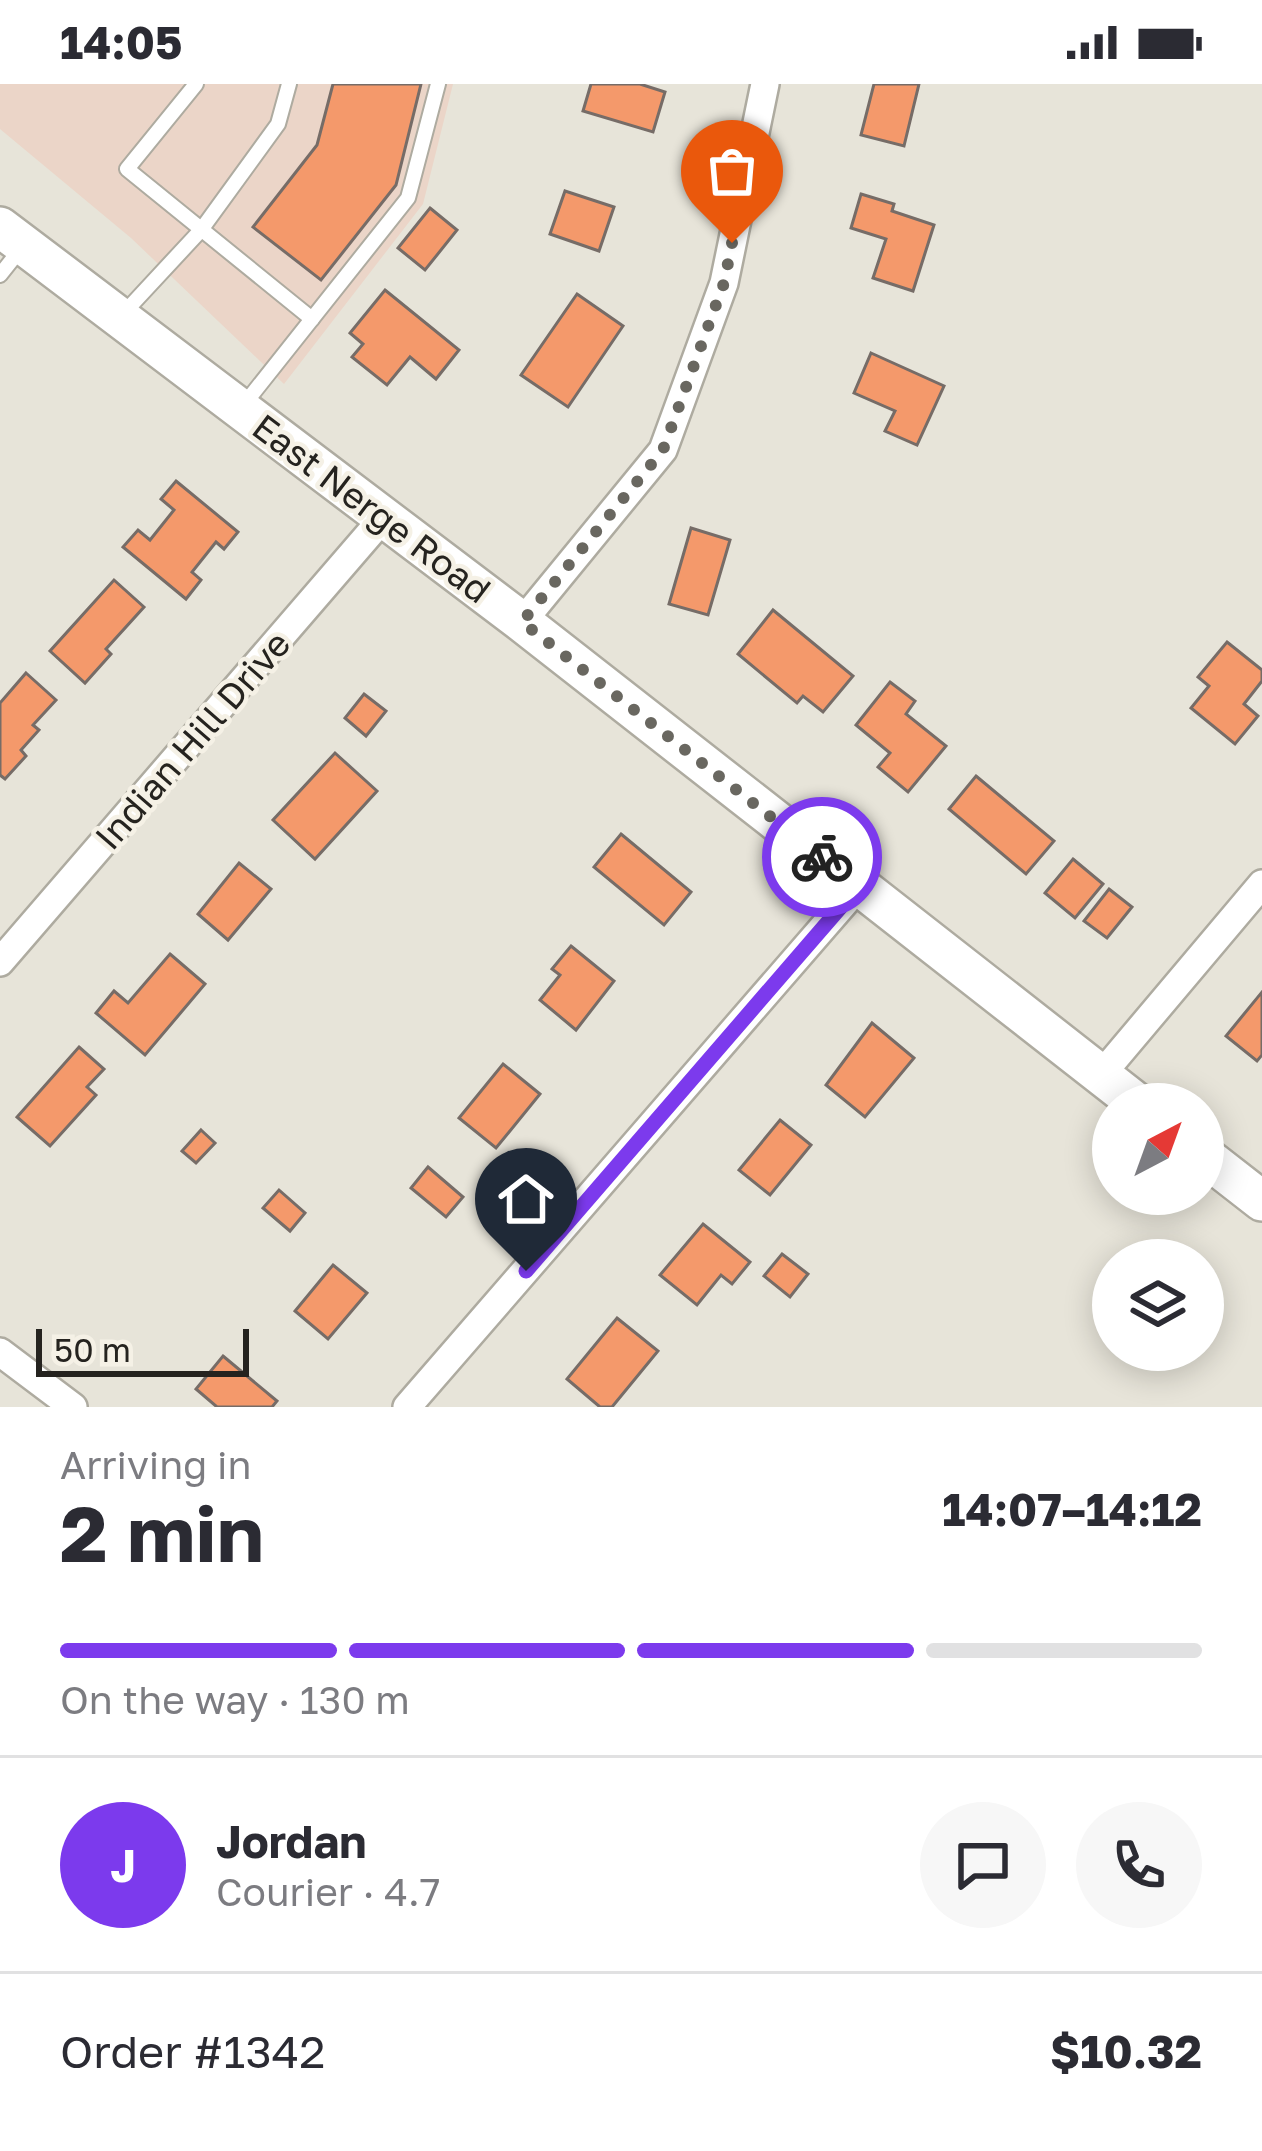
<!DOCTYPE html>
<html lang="en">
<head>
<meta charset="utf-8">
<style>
	:root { --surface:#fff; --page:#f7f7f7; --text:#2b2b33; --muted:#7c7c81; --line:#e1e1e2; --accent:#7c3aed }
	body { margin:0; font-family:"Golos Text",sans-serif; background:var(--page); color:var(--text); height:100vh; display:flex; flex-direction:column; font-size:45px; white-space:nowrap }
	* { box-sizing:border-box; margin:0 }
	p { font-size:39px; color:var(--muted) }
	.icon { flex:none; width:66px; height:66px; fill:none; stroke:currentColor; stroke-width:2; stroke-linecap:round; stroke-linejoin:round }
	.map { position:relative; height:1323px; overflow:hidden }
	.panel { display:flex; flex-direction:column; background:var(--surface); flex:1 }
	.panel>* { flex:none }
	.needle { width:78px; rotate:41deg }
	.controls { position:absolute; left:1092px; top:999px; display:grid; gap:24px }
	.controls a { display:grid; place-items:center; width:132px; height:132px; border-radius:50%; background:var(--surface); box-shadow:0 6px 30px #0003; font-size:60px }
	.scale { position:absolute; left:36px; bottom:30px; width:213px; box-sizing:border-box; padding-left:12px; border:6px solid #25231f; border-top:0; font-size:33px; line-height:42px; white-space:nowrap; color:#25231f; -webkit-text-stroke:9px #f5f1e6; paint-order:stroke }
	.pin { position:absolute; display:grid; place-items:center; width:102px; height:102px; color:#fff; margin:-123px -51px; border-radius:50% 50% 50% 0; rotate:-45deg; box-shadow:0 0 12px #0007 }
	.pin .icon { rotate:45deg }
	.courier { position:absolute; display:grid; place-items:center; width:120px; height:120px; margin:-60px; border:9px solid #7c3aed; border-radius:50%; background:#fff; color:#222; box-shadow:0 3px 15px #0007 }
	.summary em { font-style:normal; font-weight:700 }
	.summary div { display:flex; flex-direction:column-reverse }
	.summary { display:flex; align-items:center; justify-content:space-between; height:204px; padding:0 60px }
	h1 { font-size:78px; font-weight:700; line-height:90px }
	.bar { display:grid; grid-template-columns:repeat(4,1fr); gap:18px 12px; align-content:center; height:144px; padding:0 60px }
	.bar i { height:15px; border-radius:9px; background:var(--line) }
	.bar .on { background:var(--accent) }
	.bar p { grid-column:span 4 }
	.line { display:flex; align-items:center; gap:30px; padding:0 60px; border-top:3px solid var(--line) }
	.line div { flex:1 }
	.round { display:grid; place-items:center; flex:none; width:126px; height:126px; border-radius:63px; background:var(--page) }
	.status { display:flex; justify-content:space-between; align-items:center; height:84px; padding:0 60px; background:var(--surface); direction:ltr }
	.status svg { height:33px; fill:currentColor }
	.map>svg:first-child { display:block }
	.commercial { fill:#ebd5c8 }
	.building { fill:#f4996b; stroke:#766c67; stroke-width:3 }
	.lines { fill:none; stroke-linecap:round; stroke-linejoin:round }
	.service-casing { stroke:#aeaba0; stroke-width:18 }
	.minor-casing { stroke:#aeaba0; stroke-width:32 }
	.secondary-casing { stroke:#aeaba0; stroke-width:44 }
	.service { stroke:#fff; stroke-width:14 }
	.minor { stroke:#fff; stroke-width:27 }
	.secondary { stroke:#fff; stroke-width:39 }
	.done { stroke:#696760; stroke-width:12; stroke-dasharray:0 21.6 }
	.route { stroke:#7c3aed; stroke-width:15 }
	.labels { text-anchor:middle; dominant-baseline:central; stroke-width:9; stroke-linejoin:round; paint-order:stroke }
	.street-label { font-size:36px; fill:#25231f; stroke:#f5f1e6 }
</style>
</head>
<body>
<div class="status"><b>14:05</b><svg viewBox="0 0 49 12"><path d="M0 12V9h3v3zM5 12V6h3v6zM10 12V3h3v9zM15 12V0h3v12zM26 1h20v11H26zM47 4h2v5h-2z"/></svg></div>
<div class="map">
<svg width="1262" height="1323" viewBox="0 0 1262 1323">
	<rect width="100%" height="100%" fill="#e7e4d9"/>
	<path class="commercial" d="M 0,0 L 453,0 L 423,120 L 284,300 L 131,154 L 0,45 Z"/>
	<g class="building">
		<path d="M 333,0 L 421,0 L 396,101 L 321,196 L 253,143 L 317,61 Z"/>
		<path d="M 591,0 L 640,0 L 665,8 L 653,48 L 583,27 Z"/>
		<path d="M 874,0 L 919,0 L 904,62 L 861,51 Z"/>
		<path d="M 565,107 L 614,123 L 599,167 L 550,150 Z"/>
		<path d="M 861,110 L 894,120 L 892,127 L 934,141 L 913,207 L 873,194 L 886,155 L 851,144 Z"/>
		<path d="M 430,124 L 457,146 L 425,186 L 398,164 Z"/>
		<path d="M 385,206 L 459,266 L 436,295 L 410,273 L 387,301 L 352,273 L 363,260 L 350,249 Z"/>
		<path d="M 577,210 L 623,242 L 568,323 L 521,291 Z"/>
		<path d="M 871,269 L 944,302 L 917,361 L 885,347 L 895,327 L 854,309 Z"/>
		<path d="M 176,397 L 238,448 L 224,465 L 216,458 L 192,488 L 201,496 L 186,515 L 123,463 L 138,446 L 150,456 L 174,426 L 161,415 Z"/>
		<path d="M 691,444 L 730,456 L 708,531 L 669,520 Z"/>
		<path d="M 114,496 L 144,523 L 106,565 L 111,570 L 85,599 L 50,567 Z"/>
		<path d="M 773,526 L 853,592 L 823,628 L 803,612 L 797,619 L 738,570 Z"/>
		<path d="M 1227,558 L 1262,586 L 1262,597 L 1244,620 L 1258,632 L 1235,660 L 1191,624 L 1209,602 L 1198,593 Z"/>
		<path d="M 26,589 L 56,616 L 33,641 L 39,646 L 21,666 L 26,672 L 5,695 L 0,691 L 0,619 Z"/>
		<path d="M 890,598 L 915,617 L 906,630 L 946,662 L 908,708 L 878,683 L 890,669 L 856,641 Z"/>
		<path d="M 364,610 L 386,627 L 366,652 L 345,634 Z"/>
		<path d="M 335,669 L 377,707 L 315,775 L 273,736 Z"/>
		<path d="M 976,692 L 1054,757 L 1026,790 L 949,725 Z"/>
		<path d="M 621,750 L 691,808 L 664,841 L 594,783 Z"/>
		<path d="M 1073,775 L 1103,800 L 1075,834 L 1045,809 Z"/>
		<path d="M 239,779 L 271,805 L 228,856 L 198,830 Z"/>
		<path d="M 1109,805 L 1132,823 L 1107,854 L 1084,837 Z"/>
		<path d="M 571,862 L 614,897 L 576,946 L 540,916 L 560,891 L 552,885 Z"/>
		<path d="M 170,870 L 205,900 L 145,971 L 96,929 L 114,907 L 128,919 Z"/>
		<path d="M 1262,908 L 1262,971 L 1257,977 L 1226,952 Z"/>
		<path d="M 872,939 L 914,974 L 865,1033 L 826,1001 Z"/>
		<path d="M 79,963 L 104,985 L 87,1003 L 96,1011 L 50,1062 L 17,1033 Z"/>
		<path d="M 503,980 L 540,1010 L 496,1064 L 459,1034 Z"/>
		<path d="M 780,1036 L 811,1061 L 770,1111 L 739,1086 Z"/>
		<path d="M 201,1046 L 215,1059 L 196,1079 L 182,1067 Z"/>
		<path d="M 428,1083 L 463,1113 L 446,1133 L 411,1104 Z"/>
		<path d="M 279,1106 L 305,1129 L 290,1147 L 263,1124 Z"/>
		<path d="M 703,1140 L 750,1178 L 732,1200 L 721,1191 L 697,1221 L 660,1191 Z"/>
		<path d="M 782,1170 L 808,1190 L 790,1213 L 764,1192 Z"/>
		<path d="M 333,1181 L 367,1209 L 328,1255 L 295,1227 Z"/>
		<path d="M 617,1234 L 658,1267 L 612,1323 L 600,1323 L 567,1295 Z"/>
		<path d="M 223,1272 L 277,1317 L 272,1323 L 217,1323 L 196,1305 Z"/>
	</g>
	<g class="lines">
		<g class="service-casing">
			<g id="service">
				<path d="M 196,0 L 127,85 L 312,235"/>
				<path d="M 0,191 L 23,162"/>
				<path d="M 123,230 L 201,146 L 278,40 L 289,0"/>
				<path d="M 242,323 L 408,114 L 438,0"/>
			</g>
		</g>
		<g class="minor-casing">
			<g id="minor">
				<path d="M 522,538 L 663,366 L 724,199 L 765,0"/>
				<path d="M 0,878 L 384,433"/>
				<path d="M 1101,991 L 1262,800"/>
				<path d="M 0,1268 L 73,1323"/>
				<path d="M 407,1323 L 859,802"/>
			</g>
		</g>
		<g class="secondary-casing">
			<g id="secondary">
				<path d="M 0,143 L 522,538 L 1138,1020"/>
				<path d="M 1203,1071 L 1262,1117"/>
			</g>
		</g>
		<use href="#service" class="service"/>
		<use href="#minor" class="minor"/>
		<use href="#secondary" class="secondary"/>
	</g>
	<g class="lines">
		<path class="done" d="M 732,159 L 724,199 L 663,366 L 522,538 L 822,773"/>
		<path class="route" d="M 526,1187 L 859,802 L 822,773"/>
	</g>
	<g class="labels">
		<g class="street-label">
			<text transform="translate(372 424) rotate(37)">East Nerge Road</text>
			<text transform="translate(192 656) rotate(-49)">Indian Hill Drive</text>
		</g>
	</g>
</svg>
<div class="controls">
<a><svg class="needle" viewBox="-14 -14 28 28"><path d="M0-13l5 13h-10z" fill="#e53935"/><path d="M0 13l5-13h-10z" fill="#7c7c81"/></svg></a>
<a><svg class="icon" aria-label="layers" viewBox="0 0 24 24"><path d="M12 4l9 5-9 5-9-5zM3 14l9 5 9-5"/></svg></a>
</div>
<div class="scale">50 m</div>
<div class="pin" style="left:732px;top:159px;background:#ea580c"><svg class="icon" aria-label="bag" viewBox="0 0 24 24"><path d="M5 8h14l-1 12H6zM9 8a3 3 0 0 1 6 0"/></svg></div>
<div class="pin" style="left:526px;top:1187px;background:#1f2937"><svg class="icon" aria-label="home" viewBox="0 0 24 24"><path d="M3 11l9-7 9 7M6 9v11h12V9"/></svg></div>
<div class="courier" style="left:822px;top:773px"><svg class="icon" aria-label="bike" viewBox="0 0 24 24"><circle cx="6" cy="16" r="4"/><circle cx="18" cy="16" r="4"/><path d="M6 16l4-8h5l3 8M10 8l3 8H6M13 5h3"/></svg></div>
</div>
<section class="panel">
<div class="summary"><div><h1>2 min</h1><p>Arriving in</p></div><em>14:07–14:12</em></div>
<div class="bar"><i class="on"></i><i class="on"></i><i class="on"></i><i></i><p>On the way · 130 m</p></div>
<div class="line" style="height:216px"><b class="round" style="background:var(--accent);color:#fff">J</b><div><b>Jordan</b><p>Courier · 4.7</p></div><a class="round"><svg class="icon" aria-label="chat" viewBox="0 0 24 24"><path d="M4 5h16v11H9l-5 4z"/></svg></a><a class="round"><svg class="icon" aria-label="phone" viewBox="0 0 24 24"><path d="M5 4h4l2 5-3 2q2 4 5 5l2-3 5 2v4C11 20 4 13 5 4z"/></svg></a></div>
<div class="line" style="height:156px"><div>Order #1342</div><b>$10.32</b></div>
</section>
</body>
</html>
